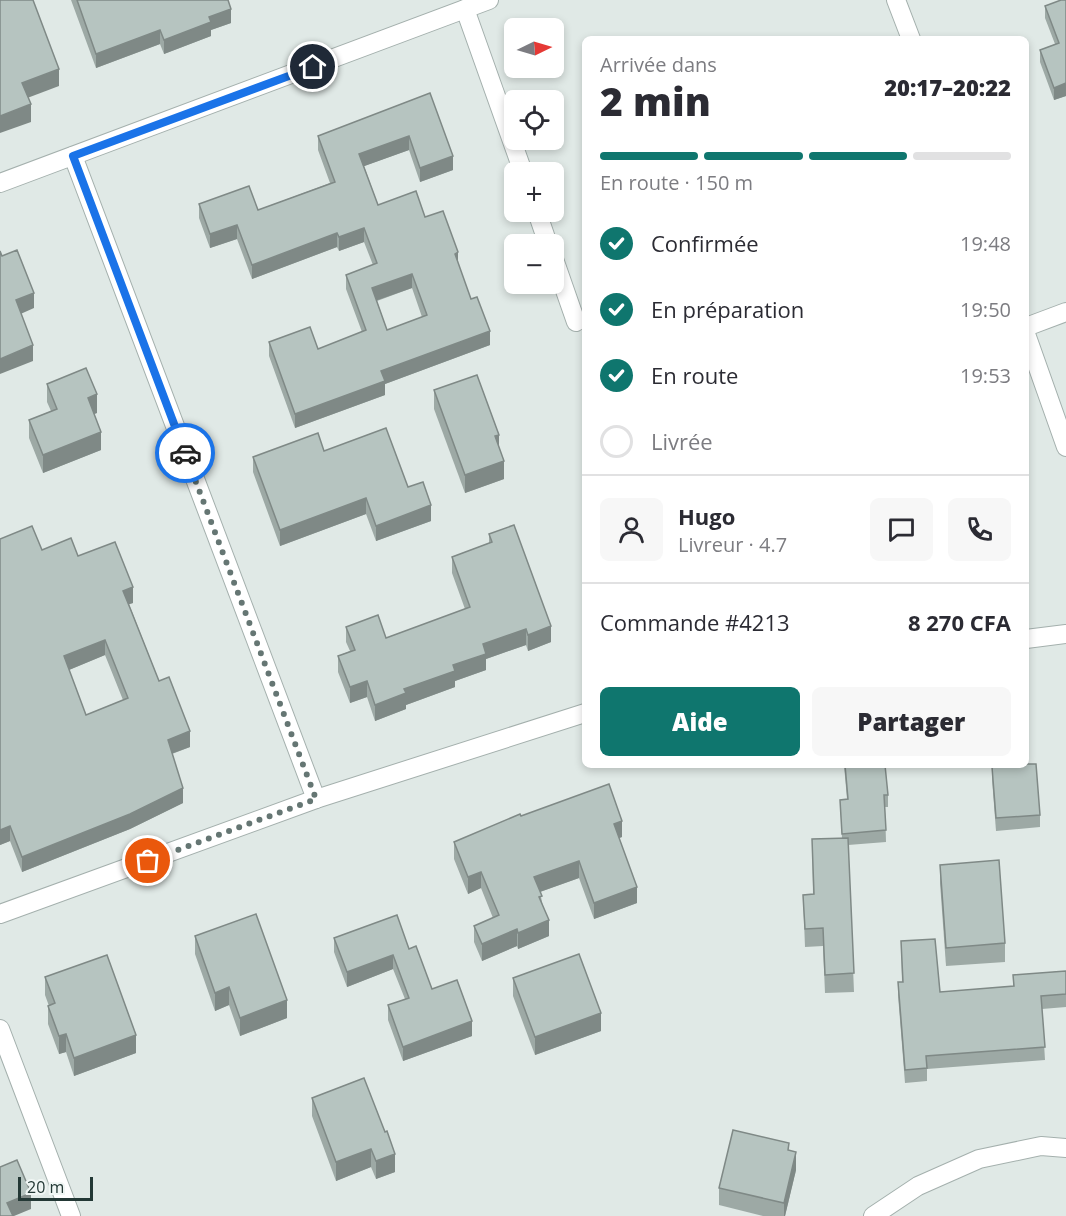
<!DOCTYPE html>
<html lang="fr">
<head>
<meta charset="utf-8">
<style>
	:root { --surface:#fff; --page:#f7f7f7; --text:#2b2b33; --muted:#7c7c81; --line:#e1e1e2; --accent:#0f766e }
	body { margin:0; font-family:"Open Sans",sans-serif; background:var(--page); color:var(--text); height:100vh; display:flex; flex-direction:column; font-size:22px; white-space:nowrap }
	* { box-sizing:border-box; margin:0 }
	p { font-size:20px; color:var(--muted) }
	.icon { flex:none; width:33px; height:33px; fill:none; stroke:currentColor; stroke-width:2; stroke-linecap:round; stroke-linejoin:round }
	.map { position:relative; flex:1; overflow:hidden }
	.sheet { position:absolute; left:582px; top:36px; width:447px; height:732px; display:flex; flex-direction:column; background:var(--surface); border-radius:9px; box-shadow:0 3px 9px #0003 }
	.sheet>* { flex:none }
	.needle { width:39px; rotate:85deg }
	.controls { position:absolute; left:504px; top:18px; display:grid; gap:12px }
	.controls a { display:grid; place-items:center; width:60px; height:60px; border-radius:9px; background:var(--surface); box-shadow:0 3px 9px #0003; font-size:30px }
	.scale { position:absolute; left:18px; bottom:15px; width:75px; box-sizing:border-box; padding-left:6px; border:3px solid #233835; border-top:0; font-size:16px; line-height:21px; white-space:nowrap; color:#233835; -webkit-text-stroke:4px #f0f6f4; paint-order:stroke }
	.pin { position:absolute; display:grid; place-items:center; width:51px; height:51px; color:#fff; margin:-26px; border:3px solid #fff; border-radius:50%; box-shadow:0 2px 6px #0007 }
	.courier { position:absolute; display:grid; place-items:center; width:60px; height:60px; margin:-30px; border:4px solid #1a73e8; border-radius:50%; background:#fff; color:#222; box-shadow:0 2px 8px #0007 }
	.headline em { font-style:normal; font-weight:800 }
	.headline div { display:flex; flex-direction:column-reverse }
	.headline { display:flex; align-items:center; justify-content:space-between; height:102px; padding:0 18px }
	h1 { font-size:39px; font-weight:800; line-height:45px }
	.bar { display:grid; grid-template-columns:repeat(4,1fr); gap:9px 6px; align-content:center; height:72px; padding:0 18px }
	.bar i { height:8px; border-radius:4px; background:var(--line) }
	.bar .current { background:var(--accent) }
	.bar p { grid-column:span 4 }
	.line { display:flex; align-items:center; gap:15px; padding:0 18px; border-top:2px solid var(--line) }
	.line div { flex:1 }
	.round { display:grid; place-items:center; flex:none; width:63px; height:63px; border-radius:9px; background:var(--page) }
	ol { padding:0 18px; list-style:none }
	li { display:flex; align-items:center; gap:18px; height:66px }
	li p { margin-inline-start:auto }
	li .icon { padding:6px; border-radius:50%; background:var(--accent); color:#fff; stroke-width:4 }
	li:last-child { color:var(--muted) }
	li i { width:33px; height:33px; border:3px solid var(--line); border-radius:50% }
	.primary-button { display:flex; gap:12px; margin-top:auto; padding:12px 18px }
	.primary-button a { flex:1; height:69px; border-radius:9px; background:var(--accent); color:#fff; font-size:24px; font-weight:800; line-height:69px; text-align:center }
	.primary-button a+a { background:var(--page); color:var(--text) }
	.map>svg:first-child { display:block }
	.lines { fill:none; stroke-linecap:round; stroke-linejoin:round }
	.minor-casing { stroke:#a4b0ad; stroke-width:20 }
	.minor { stroke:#fff; stroke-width:18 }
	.wall { fill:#9da9a5; fill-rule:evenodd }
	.shaded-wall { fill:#7f8986 }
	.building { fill:#b6c4c0; stroke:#7f8986; stroke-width:1.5; fill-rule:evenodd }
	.done { stroke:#657673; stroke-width:6; stroke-dasharray:0 10.8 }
	.route { stroke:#1a73e8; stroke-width:8 }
</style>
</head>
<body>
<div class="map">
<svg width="1066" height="1216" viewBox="0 0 1066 1216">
	<rect width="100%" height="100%" fill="#e0e9e6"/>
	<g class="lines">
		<g class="minor-casing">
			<g id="minor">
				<path d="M 896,0 L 911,39"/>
				<path d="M 465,9 L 523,172"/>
				<path d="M 73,156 L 316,799"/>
				<path d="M 0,183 L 489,0"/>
				<path d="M 537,212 L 548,244"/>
				<path d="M 554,259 L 576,322"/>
				<path d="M 1026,327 L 1066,312"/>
				<path d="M 1026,334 L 1066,447"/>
				<path d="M 1026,639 L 1066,634"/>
				<path d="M 0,914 L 316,799 L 585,713"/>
				<path d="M 0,1029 L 71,1216"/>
				<path d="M 873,1216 L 918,1186 L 979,1159 L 1041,1146 L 1066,1148"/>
			</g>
		</g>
		<use href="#minor" class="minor"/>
	</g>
	<g class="wall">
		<path d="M 71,0 L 228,0 L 231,23 L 211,30 L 211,36 L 164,54 L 160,44 L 96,68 Z"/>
		<path d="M 1066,0 L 1066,96 L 1054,100 L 1040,62 L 1040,50 L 1055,44 L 1045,18 L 1045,6 Z"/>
		<path d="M 430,93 L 453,170 L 420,182 L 409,150 L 364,166 L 378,205 L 425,217 L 458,264 L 471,299 L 490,345 L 385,384 L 385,395 L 295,428 L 269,356 L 269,342 L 318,349 L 362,332 L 346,289 L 346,275 L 373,265 L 364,242 L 339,251 L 337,247 L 252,279 L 237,239 L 210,248 L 199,218 L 199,204 L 258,210 L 330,183 L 318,150 L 318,136 ZM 412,288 L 422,317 L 387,330 L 377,301 Z"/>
		<path d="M 47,384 L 97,413 L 94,414 L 101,450 L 43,473 L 29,438 L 29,420 L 51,411 L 47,402 Z"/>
		<path d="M 434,390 L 499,447 L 504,479 L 465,493 L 434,409 Z"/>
		<path d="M 324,451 L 431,521 L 376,541 L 366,514 L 280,546 L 253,472 L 253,457 Z"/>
		<path d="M 489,534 L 551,642 L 528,651 L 526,645 L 486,659 L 486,670 L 455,681 L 455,687 L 406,705 L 406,709 L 375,721 L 367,697 L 350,703 L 338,672 L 338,656 L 350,651 L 346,642 L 346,627 L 386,638 L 465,609 L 452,573 L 452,557 L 489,543 Z"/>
		<path d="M 42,550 L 78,556 L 133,603 L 129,604 L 159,681 L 190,747 L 172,754 L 183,803 L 130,829 L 22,872 L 10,841 L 0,845 ZM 105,655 L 123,700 L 86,715 L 69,670 Z"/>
		<path d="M 844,765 L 885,765 L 888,795 L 888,807 L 885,807 L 886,842 L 848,845 L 854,992 L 825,993 L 823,946 L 805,947 L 803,895 L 813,894 L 812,839 L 842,838 L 840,800 L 847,799 Z"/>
		<path d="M 992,767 L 1040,815 L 1040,827 L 996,831 L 992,779 Z"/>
		<path d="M 521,816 L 622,837 L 619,838 L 637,903 L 594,919 L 579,878 L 540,892 L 549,936 L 518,949 L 517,946 L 482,961 L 474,942 L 474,926 L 493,918 L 481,888 L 468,894 L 454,859 L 454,842 Z"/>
		<path d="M 940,865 L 1005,943 L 1005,962 L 946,966 L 940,883 Z"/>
		<path d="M 195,936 L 287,1018 L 240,1036 L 229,1005 L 215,1011 L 195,954 Z"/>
		<path d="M 334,938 L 409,949 L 432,989 L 472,1036 L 403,1061 L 388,1020 L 388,1005 L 405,999 L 393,969 L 347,987 L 334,952 Z"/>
		<path d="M 901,941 L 940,992 L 1013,986 L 1013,975 L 1066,971 L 1066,1007 L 1042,1009 L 1045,1060 L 927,1069 L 927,1081 L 905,1083 L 898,995 L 898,982 L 902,982 Z"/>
		<path d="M 45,977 L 136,1053 L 74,1076 L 66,1052 L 59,1054 L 48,1024 L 48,1006 L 49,1006 L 45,995 Z"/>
		<path d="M 513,978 L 601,1031 L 535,1055 L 513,996 Z"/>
		<path d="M 364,1078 L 395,1172 L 376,1179 L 371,1167 L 336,1181 L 312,1116 L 312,1098 Z"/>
		<path d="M 789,1150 L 796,1170 L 785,1216 L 763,1216 L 719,1205 L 719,1188 Z"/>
	</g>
	<g class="shaded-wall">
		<path d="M 231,9 L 231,23 L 211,30 L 211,36 L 164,54 L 164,40 L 209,17 Z"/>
		<path d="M 160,30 L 160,44 L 96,68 L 96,54 Z"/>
		<path d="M 59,69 L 59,86 L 22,100 L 22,83 Z"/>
		<path d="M 1066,83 L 1066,96 L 1054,100 L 1054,88 Z"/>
		<path d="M 31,104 L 31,122 L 0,133 L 0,116 Z"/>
		<path d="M 409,136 L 409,150 L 359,168 L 359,154 Z"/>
		<path d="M 453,156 L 453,170 L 420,182 L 420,168 Z"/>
		<path d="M 237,225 L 237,239 L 210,248 L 210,234 Z"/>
		<path d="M 364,228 L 364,242 L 339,251 L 339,237 Z"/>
		<path d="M 337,233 L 337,247 L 252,279 L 252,265 Z"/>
		<path d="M 458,252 L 458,266 L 455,254 Z"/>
		<path d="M 412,274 L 412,288 L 372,302 L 372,288 Z"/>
		<path d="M 34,293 L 34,308 L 16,316 L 16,300 Z"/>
		<path d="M 490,331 L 490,345 L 385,384 L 385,395 L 295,428 L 295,414 L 381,371 Z"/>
		<path d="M 33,345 L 33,361 L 0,374 L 0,359 Z"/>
		<path d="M 97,394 L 97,413 L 88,416 L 88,398 Z"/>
		<path d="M 101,432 L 101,450 L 43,473 L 43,455 Z"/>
		<path d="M 499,435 L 499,453 L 495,436 Z"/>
		<path d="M 504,461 L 504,479 L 465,493 L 465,475 Z"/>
		<path d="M 366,498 L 366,514 L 280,546 L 280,530 Z"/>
		<path d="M 431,505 L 431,521 L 376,541 L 376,526 Z"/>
		<path d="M 133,587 L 133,603 L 123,606 L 123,591 Z"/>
		<path d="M 551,626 L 551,642 L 528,651 L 528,635 Z"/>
		<path d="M 526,629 L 526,645 L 486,659 L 486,670 L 455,681 L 455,687 L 406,705 L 406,709 L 375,721 L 375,705 L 404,689 L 453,665 L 483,644 Z"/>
		<path d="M 105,640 L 105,655 L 64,672 L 64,656 Z"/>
		<path d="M 367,681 L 367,697 L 350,703 L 350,687 Z"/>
		<path d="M 190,731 L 190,747 L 168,755 L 168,740 Z"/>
		<path d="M 183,788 L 183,803 L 130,829 L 22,872 L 22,857 Z"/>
		<path d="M 622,821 L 622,837 L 614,840 L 614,824 Z"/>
		<path d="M 10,826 L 10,841 L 0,845 L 0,830 Z"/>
		<path d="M 579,861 L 579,878 L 534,894 L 534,877 Z"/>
		<path d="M 481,872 L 481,888 L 468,894 L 468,877 Z"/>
		<path d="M 637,887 L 637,903 L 594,919 L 594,903 Z"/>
		<path d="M 549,920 L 549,936 L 518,949 L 518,933 Z"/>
		<path d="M 517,929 L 517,946 L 482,961 L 482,944 Z"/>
		<path d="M 393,955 L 393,969 L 347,987 L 347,972 Z"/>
		<path d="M 229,987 L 229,1005 L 215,1011 L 215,993 Z"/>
		<path d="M 287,1000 L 287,1018 L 240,1036 L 240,1018 Z"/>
		<path d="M 601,1013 L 601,1031 L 535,1055 L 535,1037 Z"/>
		<path d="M 472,1021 L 472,1036 L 403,1061 L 403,1047 Z"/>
		<path d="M 66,1034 L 66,1052 L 59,1054 L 59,1036 Z"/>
		<path d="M 136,1035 L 136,1053 L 74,1076 L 74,1058 Z"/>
		<path d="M 371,1149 L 371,1167 L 336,1181 L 336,1162 Z"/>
		<path d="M 796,1152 L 796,1170 L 785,1216 L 784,1216 L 784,1203 Z"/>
		<path d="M 395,1154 L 395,1172 L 376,1179 L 376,1161 Z"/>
		<path d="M 31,1193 L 31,1209 L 14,1216 L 7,1216 L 7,1203 Z"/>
	</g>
	<g class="building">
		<path d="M 0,0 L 33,0 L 59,69 L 22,83 L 31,104 L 0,116 Z"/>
		<path d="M 77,0 L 228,0 L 231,9 L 209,17 L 211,22 L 164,40 L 160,30 L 96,54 Z"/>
		<path d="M 1061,0 L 1066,0 L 1066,83 L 1054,88 L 1040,50 L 1059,43 L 1045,6 Z"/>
		<path d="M 430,93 L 453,156 L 420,168 L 409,136 L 359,154 L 378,205 L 416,191 L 425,217 L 443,211 L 458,252 L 455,254 L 471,299 L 477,297 L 490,331 L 381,371 L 385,381 L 295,414 L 269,342 L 310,327 L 318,349 L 366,330 L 346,275 L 377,263 L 364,228 L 339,237 L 337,233 L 252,265 L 237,225 L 210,234 L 199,204 L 249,186 L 258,210 L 335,182 L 318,136 ZM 412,274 L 427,315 L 387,330 L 372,288 Z"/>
		<path d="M 17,250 L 34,293 L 16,300 L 33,345 L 0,359 L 0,251 L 2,256 Z"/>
		<path d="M 86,368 L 97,394 L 88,398 L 101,432 L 43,455 L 29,420 L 57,409 L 47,384 Z"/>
		<path d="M 477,375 L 499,435 L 495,436 L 504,461 L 465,475 L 434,390 Z"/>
		<path d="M 386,428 L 408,487 L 423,482 L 431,505 L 376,526 L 366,498 L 280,530 L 253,457 L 318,433 L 324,451 Z"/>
		<path d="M 514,525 L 551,626 L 528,635 L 526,629 L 483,644 L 486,654 L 453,665 L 455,671 L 404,689 L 406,693 L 375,705 L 367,681 L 350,687 L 338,656 L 355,650 L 346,627 L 378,615 L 386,638 L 470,607 L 452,557 L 492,542 L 489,534 Z"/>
		<path d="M 32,526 L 42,550 L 71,538 L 78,556 L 115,542 L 133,587 L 123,591 L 130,608 L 159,681 L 169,677 L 190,731 L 168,740 L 183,788 L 130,814 L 22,857 L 10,826 L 0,830 L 0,539 ZM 105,640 L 128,698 L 86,715 L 64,656 Z"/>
		<path d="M 1026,764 L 1036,764 L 1040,815 L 996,818 L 992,767 Z"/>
		<path d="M 845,765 L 885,765 L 888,795 L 884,795 L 886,830 L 842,834 L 840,800 L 848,799 Z"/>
		<path d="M 609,784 L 622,821 L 614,824 L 637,887 L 594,903 L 579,861 L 534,877 L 542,896 L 539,897 L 549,920 L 518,933 L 517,929 L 482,944 L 474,926 L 499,915 L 481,872 L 468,877 L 454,842 L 520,814 L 521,816 Z"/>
		<path d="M 848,838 L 854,973 L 825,975 L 823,928 L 805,929 L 803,895 L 814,894 L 812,839 Z"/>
		<path d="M 999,860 L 1005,943 L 946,948 L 940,865 Z"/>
		<path d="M 256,914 L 287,1000 L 240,1018 L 229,987 L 215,993 L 195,936 Z"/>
		<path d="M 397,915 L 409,949 L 416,946 L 432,989 L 457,980 L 472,1021 L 403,1047 L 388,1005 L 409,998 L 393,955 L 347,972 L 334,938 Z"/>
		<path d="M 935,939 L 940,992 L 1014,986 L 1013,975 L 1066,971 L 1066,994 L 1041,996 L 1045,1047 L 926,1056 L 927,1068 L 905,1070 L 898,982 L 903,982 L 901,941 Z"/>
		<path d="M 579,954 L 601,1013 L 535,1037 L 513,978 Z"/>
		<path d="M 107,955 L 136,1035 L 74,1058 L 66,1034 L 59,1036 L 48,1006 L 55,1003 L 45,977 Z"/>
		<path d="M 364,1078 L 385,1132 L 387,1131 L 395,1154 L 376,1161 L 371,1149 L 336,1162 L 312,1098 Z"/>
		<path d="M 733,1130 L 789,1143 L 788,1150 L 796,1152 L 784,1203 L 719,1188 Z"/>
		<path d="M 17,1160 L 31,1193 L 7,1203 L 13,1216 L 0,1216 L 0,1167 Z"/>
	</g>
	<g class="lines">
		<path class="done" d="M 148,861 L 316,799 L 185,453"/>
		<path class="route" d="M 185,453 L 73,156 L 313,67"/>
	</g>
</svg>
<div class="controls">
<a><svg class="needle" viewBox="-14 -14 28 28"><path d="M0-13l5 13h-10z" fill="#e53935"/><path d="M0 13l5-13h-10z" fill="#7c7c81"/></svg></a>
<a><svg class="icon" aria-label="locate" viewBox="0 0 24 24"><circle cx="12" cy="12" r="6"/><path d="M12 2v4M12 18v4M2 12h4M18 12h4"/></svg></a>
<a>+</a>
<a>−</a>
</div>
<div class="scale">20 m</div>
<div class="pin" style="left:148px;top:861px;background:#ea580c"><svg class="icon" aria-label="bag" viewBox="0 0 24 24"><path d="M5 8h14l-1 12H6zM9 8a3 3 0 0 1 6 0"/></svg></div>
<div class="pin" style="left:313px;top:67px;background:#1f2937"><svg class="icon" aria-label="home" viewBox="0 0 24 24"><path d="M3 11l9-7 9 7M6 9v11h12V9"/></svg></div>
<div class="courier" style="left:185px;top:453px"><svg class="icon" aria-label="car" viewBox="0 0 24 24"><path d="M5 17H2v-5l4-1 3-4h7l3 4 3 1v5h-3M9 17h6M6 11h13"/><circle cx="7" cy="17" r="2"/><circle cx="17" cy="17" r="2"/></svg></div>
<section class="sheet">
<div class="headline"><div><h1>2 min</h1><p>Arrivée dans</p></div><em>20:17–20:22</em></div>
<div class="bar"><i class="current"></i><i class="current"></i><i class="current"></i><i></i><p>En route · 150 m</p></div>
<ol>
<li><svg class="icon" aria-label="check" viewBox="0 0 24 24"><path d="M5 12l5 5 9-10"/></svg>Confirmée<p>19:48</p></li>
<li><svg class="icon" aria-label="check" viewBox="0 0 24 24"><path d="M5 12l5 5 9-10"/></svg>En préparation<p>19:50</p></li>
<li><svg class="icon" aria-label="check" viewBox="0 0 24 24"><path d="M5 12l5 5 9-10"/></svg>En route<p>19:53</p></li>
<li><i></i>Livrée</li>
</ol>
<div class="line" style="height:108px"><a class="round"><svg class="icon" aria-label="person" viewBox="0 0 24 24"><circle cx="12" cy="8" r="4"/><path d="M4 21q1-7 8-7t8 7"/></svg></a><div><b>Hugo</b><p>Livreur · 4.7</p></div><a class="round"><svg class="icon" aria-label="chat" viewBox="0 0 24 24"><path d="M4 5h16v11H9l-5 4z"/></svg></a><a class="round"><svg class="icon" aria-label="phone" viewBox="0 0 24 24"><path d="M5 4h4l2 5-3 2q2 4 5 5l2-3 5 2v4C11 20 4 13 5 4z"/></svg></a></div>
<div class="line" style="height:78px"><div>Commande #4213</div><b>8 270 CFA</b></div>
<div class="primary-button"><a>Aide</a><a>Partager</a></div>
</section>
</div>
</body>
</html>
